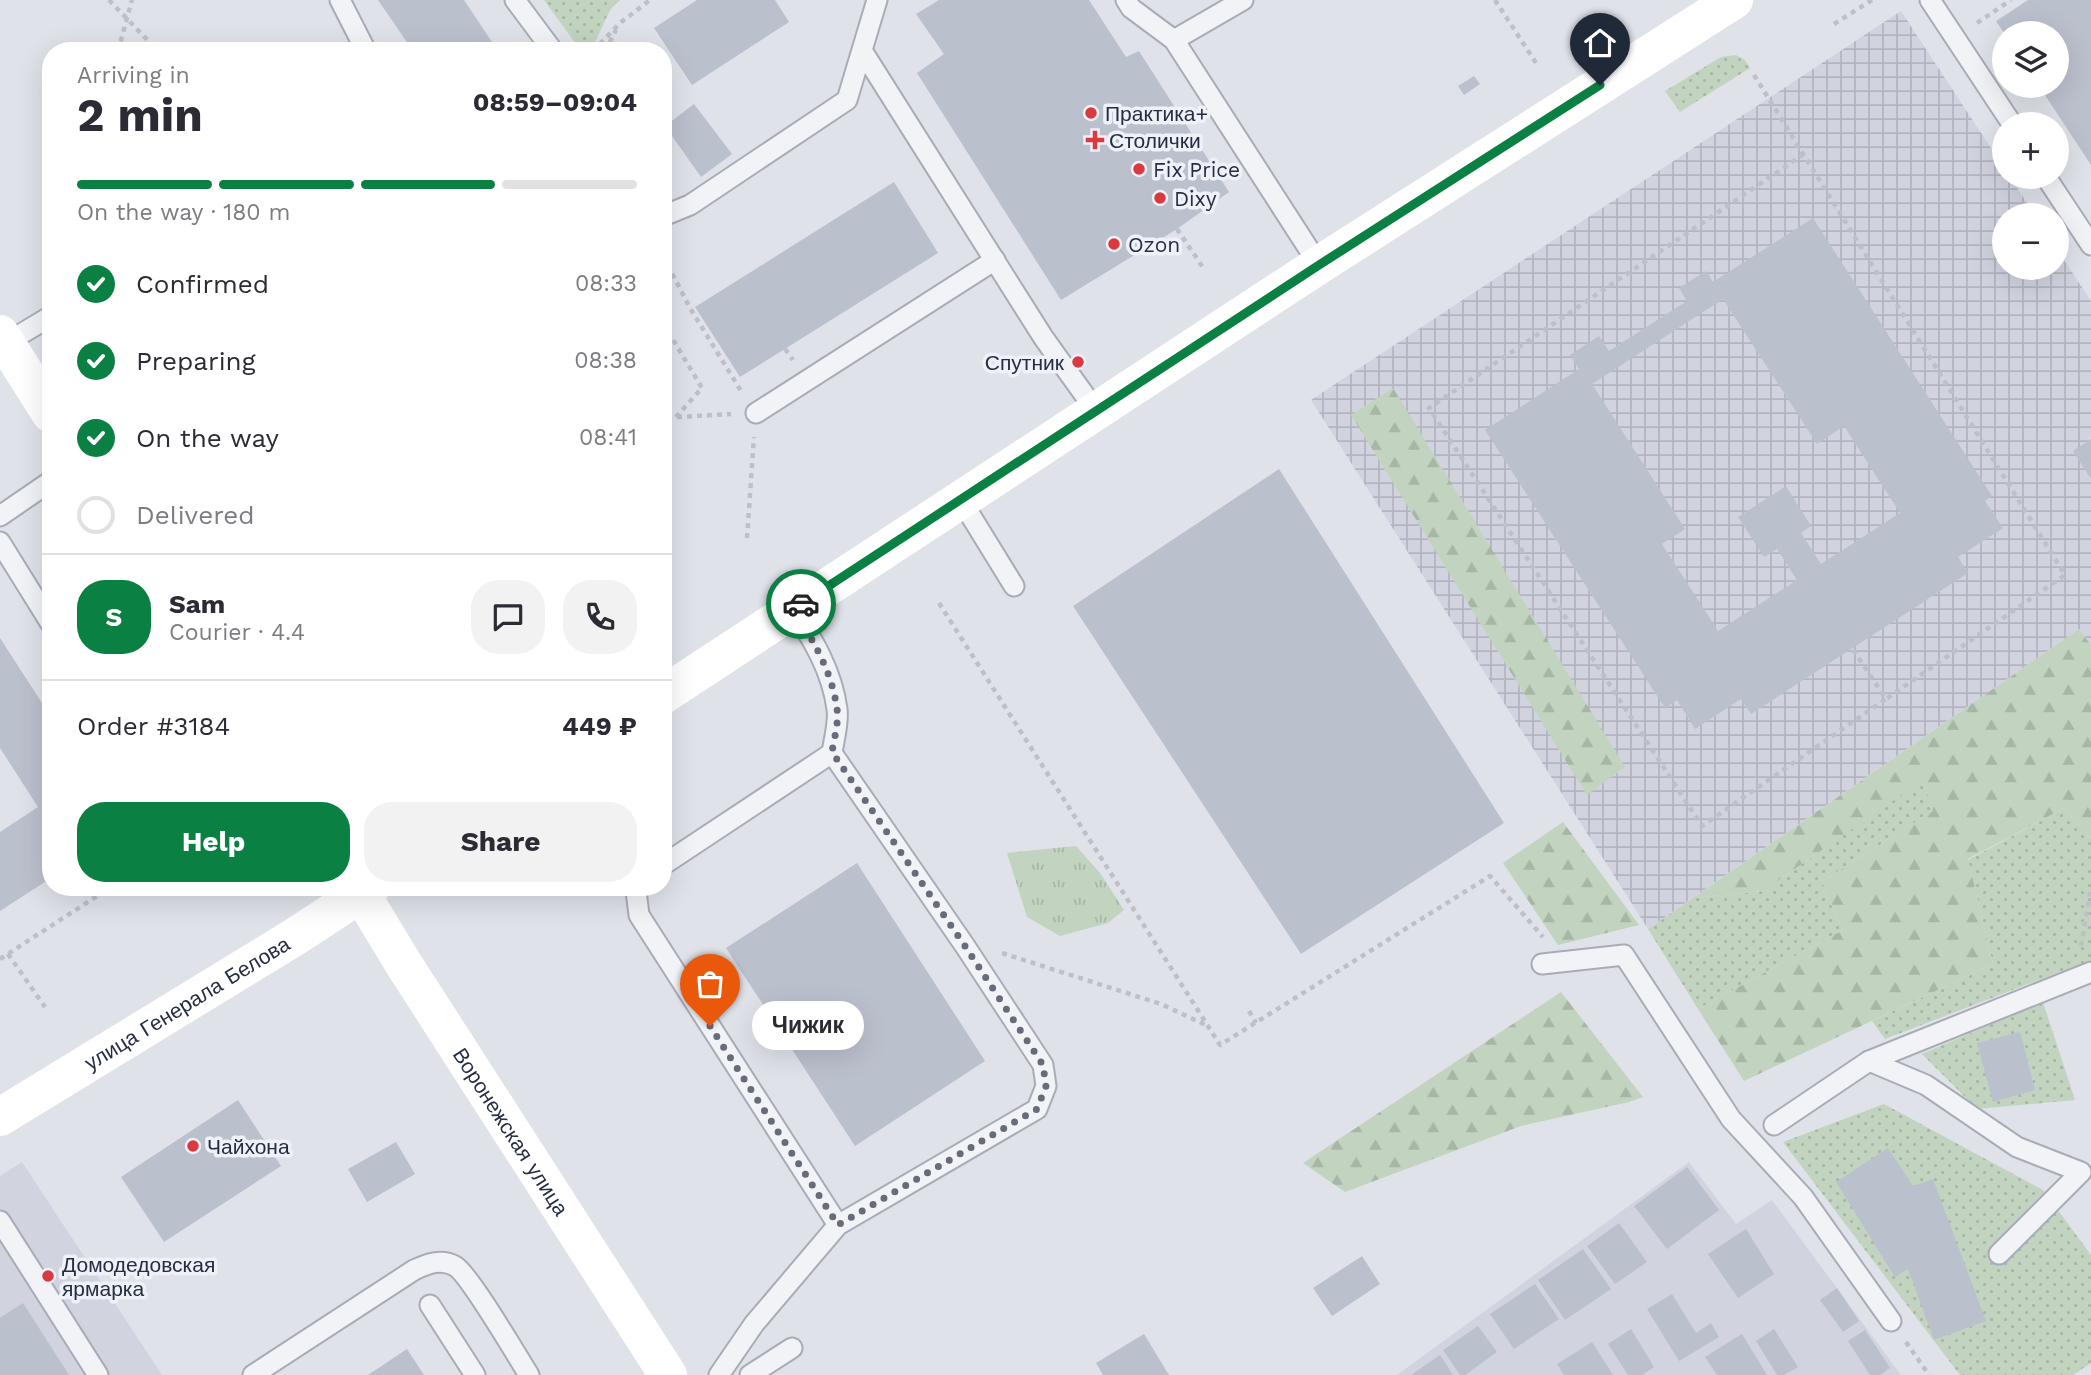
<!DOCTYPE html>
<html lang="en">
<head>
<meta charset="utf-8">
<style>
	:root { --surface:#fff; --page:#f2f2f3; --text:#2b2b33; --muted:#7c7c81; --line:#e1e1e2; --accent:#0b8043 }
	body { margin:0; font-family:"Work Sans",sans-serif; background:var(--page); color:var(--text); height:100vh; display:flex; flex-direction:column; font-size:26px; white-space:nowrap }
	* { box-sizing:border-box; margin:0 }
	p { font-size:23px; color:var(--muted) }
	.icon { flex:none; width:38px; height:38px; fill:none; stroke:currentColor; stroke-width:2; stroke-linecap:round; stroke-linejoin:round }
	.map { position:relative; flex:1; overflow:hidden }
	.side { position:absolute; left:42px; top:42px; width:630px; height:854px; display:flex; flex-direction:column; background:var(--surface); border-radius:28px; box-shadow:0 7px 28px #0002 }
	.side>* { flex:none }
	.fabs { position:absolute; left:1992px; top:21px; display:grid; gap:14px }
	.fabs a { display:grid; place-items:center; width:77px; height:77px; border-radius:50%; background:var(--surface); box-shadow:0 7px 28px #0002; font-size:35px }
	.pin { position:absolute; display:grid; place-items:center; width:60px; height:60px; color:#fff; margin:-72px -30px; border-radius:50% 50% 50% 0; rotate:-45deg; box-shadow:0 0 7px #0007 }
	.pin .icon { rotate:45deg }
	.courier { position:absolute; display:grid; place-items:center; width:70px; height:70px; margin:-35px; border:5px solid #0b8043; border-radius:50%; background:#fff; color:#222; box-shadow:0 2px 9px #0007 }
	.bubble { position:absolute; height:49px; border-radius:24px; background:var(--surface); box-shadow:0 7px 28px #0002; font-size:23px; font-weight:700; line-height:49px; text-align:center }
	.summary em { font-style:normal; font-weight:700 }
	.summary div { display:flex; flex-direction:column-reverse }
	.summary { display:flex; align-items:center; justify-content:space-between; height:119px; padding:0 35px }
	h1 { font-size:46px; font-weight:700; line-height:52px }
	.bar { display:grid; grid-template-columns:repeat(4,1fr); gap:10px 7px; align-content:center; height:84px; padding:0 35px }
	.bar i { height:9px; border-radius:5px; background:var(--line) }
	.bar .on { background:var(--accent) }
	.bar p { grid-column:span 4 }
	.line { display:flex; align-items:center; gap:18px; padding:0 35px; border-top:2px solid var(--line) }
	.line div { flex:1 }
	.round { display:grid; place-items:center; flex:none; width:74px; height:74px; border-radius:28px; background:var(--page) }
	ol { padding:0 35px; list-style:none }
	li { display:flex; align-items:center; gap:21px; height:77px }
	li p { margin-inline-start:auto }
	li .icon { padding:7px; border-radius:50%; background:var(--accent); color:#fff; stroke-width:4 }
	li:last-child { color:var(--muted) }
	li i { width:38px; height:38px; border:4px solid var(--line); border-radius:50% }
	.cta { display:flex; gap:14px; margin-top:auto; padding:14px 35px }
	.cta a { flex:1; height:80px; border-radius:28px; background:var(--accent); color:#fff; font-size:28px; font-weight:700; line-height:80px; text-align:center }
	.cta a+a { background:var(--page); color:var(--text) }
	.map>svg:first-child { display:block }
	.built { fill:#d1d4df }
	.industrial { fill:url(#industrial-grid) }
	.grass { fill:url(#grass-dots) }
	.forest { fill:url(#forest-firs) }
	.park { fill:url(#park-tufts) }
	.building { fill:#bbc0cd; fill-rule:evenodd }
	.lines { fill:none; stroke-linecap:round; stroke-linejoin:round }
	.lane-casing { stroke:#a8acb7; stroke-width:23 }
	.path { stroke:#bdc0c8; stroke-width:4.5; stroke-dasharray:5 5; stroke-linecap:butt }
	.lane { stroke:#f2f3f7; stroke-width:19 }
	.secondary { stroke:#fff; stroke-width:38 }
	.done { stroke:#676c7c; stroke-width:7; stroke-dasharray:0 12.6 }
	.route { stroke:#0b8043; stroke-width:9 }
	.poi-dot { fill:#d9393f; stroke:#eef1f7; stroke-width:2.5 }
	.labels { text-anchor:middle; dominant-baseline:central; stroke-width:7; stroke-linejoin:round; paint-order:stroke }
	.poi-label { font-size:21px; fill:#262d42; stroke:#eef1f7; text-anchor:start }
	.street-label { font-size:21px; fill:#262d42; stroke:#eef1f7 }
</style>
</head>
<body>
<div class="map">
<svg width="2091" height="1375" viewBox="0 0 2091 1375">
	<defs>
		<pattern id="industrial-grid" width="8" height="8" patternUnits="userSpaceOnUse" patternTransform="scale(1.75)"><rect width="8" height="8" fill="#d1d4df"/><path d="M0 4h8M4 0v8" fill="none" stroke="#b3b6c1"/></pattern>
		<pattern id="grass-dots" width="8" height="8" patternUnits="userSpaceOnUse" patternTransform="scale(1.75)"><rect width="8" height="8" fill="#c2d4bf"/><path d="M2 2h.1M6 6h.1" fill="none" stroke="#a7b6a5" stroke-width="1.8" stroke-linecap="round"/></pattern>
		<pattern id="forest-firs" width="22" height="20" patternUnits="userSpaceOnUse" patternTransform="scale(1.75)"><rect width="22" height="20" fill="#c2d4bf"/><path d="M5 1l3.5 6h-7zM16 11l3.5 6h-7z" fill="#a7b6a5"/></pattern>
		<pattern id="park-tufts" width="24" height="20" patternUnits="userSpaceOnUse" patternTransform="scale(1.75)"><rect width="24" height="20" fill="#c2d4bf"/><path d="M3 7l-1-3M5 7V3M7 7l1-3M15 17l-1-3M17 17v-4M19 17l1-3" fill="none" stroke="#a7b6a5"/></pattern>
	</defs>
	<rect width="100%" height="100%" fill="#dfe2e9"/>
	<g class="built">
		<path d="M 22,1162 L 162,1375 L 0,1375 L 0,1176 Z"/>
		<path d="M 1689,1162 L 1736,1224 L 1772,1200 L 1901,1375 L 1397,1375 Z"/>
	</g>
	<path class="industrial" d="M 1901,11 L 2004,168 L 2004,177 L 2010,177 L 2035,215 L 2004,215 L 2004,268 L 2056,268 L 2056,248 L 2091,301 L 2091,645 L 2079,629 L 1648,929 L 1311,400 Z"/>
	<g class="grass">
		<path d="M 544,0 L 620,0 L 610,10 L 591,51 L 581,51 Z"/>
		<path d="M 1736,55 L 1745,60 L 1750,68 L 1680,112 L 1665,91 L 1721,57 Z"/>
		<path d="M 1923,779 L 1933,811 L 1821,882 L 1843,930 L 1698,1009 L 1648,929 L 1693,898 L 1763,891 Z"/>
		<path d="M 2064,808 L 2091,838 L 2091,960 L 1885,1039 L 1872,1021 L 1993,964 L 1968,860 Z"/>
		<path d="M 2043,1002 L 2075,1100 L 1977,1109 L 1922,1054 Z"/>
		<path d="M 1884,1104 L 2043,1190 L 2091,1255 L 2091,1363 L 2073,1375 L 1960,1375 L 1783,1142 Z"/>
	</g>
	<g class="forest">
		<path d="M 1393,388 L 1625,767 L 1587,795 L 1351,415 Z"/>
		<path d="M 2079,629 L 2091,645 L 2091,838 L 2064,808 L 1968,859 L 1993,964 L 1744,1081 L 1698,1009 L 1843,930 L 1821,882 L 1933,811 L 1923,780 L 1763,891 L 1693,898 Z"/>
		<path d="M 1563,822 L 1639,925 L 1558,945 L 1503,863 Z"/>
		<path d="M 1561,992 L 1643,1097 L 1629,1102 L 1521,1126 L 1345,1192 L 1303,1163 Z"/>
	</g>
	<path class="park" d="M 1076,846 L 1100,873 L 1124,910 L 1108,923 L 1060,936 L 1027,917 L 1007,853 Z"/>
	<g class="building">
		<path d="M 378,0 L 464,0 L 498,51 L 413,51 Z"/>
		<path d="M 697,0 L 775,0 L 789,22 L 692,85 L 654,28 Z"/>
		<path d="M 939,0 L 1089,0 L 1126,57 L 1139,51 L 1229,192 L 1177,229 L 1061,300 L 917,73 L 944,54 L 916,14 Z"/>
		<path d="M 2028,0 L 2091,0 L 2091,165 L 2039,86 L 2056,86 L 2056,33 L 2004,33 L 1996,21 Z"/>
		<path d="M 1474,76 L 1480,84 L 1464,95 L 1458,86 Z"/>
		<path d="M 694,104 L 732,154 L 701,177 L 665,126 Z"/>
		<path d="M 894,182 L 938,253 L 740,377 L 695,307 Z"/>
		<path d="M 1813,218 L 1992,496 L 1985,501 L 2003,528 L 1958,557 L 1968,573 L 1751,714 L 1741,699 L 1695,729 L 1677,700 L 1665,708 L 1485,430 L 1579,369 L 1570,355 L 1599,336 L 1609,351 L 1687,301 L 1679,288 L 1706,271 L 1713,282 ZM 1723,299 L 1817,444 L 1844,426 L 1900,513 L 1821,564 L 1801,533 L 1811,526 L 1786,486 L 1738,517 L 1764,557 L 1777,549 L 1797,580 L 1718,631 L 1662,544 L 1685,529 L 1592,384 Z"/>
		<path d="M 2091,439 L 2091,479 L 2073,451 Z"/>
		<path d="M 1279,469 L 1504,823 L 1301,954 L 1073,606 Z"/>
		<path d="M 0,638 L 51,717 L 51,878 L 0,911 L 0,832 L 38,807 L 0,748 Z"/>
		<path d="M 857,863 L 985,1061 L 855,1146 L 726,948 Z"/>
		<path d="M 2020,1032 L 2035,1090 L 1993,1102 L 1977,1043 Z"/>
		<path d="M 238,1100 L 281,1166 L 164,1242 L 121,1177 Z"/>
		<path d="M 396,1142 L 415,1174 L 367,1202 L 348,1169 Z"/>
		<path d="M 1888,1148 L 1913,1186 L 1933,1179 L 1986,1321 L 1934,1340 L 1908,1269 L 1895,1277 L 1836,1182 Z"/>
		<path d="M 1687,1167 L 1719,1210 L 1667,1249 L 1634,1206 Z"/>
		<path d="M 1619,1223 L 1647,1262 L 1615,1284 L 1587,1246 Z"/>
		<path d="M 1746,1229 L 1774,1274 L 1738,1298 L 1708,1254 Z"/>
		<path d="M 1583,1249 L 1611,1289 L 1565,1320 L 1538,1280 Z"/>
		<path d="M 1362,1256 L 1380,1284 L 1332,1316 L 1313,1288 Z"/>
		<path d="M 1535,1284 L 1559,1319 L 1514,1349 L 1490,1314 Z"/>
		<path d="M 1837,1288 L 1859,1321 L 1843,1332 L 1820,1300 Z"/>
		<path d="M 1672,1294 L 1696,1333 L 1711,1323 L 1719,1337 L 1679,1361 L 1647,1309 Z"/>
		<path d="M 23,1303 L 69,1375 L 0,1375 L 0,1318 Z"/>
		<path d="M 1478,1326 L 1497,1352 L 1465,1375 L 1460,1375 L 1443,1350 Z"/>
		<path d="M 1631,1329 L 1654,1367 L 1642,1375 L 1628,1375 L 1608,1344 Z"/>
		<path d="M 1774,1329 L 1798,1367 L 1784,1375 L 1777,1375 L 1756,1341 Z"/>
		<path d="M 1865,1330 L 1890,1368 L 1880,1375 L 1870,1375 L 1848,1341 Z"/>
		<path d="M 1144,1334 L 1169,1375 L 1103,1375 L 1096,1363 Z"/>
		<path d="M 1742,1334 L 1767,1375 L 1717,1375 L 1705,1357 Z"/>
		<path d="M 1592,1342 L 1613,1375 L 1564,1375 L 1557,1364 Z"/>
		<path d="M 407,1349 L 424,1375 L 368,1375 Z"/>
		<path d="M 1440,1355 L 1453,1375 L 1411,1375 Z"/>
	</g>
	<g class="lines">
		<g class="lane-casing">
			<g id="lane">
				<path d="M 340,0 L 366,51"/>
				<path d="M 515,0 L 553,51"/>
				<path d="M 1126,0 L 1131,8 L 1174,40 L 1319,265"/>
				<path d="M 1930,0 L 2012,124"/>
				<path d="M 1174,40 L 1243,0"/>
				<path d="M 863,52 L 1043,337 L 1096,411"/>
				<path d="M 2046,177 L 2091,245"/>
				<path d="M 663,216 L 690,205 L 847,100 L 877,0"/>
				<path d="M 6,343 L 51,316"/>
				<path d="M 756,413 L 995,260"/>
				<path d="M 961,500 L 1014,586"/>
				<path d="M 0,516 L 51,481"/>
				<path d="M 0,542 L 51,624"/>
				<path d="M 663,865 L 832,753"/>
				<path d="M 639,887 L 636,891 L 639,915 L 838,1225"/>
				<path d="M 1542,964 L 1624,955 L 1731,1119 L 1803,1197 L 1891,1321"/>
				<path d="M 1869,1061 L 1926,1085 L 2017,1147 L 2081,1172 L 1999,1254"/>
				<path d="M 1774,1125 L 1869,1061 L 2091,972"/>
				<path d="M 0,1221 L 98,1375"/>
				<path d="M 430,1305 L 475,1375"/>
				<path d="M 253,1375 L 414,1270 C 427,1264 441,1258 455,1266 C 469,1274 517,1356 529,1375"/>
				<path d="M 719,1375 L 754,1324 L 838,1225 L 1037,1109 L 1046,1086 L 1043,1065 L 965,946 L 832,753 C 834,739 839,722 837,709 C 832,671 813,640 793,609"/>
				<path d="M 750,1375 L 792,1348"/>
			</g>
		</g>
		<g class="path">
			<path d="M 109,0 L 158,51"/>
			<path d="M 1495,0 L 1536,63"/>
			<path d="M 1977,23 L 2011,0"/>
			<path d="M 1834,24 L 1872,0"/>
			<path d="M 118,51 L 132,0"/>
			<path d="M 593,51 L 620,23 L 650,0"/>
			<path d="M 605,51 L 616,30"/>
			<path d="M 1754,75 L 2065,575 L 1886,699"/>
			<path d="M 1804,154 L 1429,408 L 1702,826 L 1886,699 L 1852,648"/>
			<path d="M 1177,229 L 1204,269"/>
			<path d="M 663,256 L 690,308 L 741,391"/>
			<path d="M 663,323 L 702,388 L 676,417"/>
			<path d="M 785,349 L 793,360"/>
			<path d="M 677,417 L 731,414"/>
			<path d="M 747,538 L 754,437"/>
			<path d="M 939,603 L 1220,1045 L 1490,876 L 1543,937"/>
			<path d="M 2081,946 L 2091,888"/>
			<path d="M 1002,953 L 1161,1004 L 1208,1026"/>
			<path d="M 8,954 L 45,1007"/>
			<path d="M 0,959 L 111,887"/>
			<path d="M 1249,1011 L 1256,1023"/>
			<path d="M 1906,1342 L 1929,1375"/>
		</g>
		<use href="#lane" class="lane"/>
		<g class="secondary">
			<path d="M 0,334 L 51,414"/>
			<path d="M 663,695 L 1319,265 L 1734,0"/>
			<path id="s1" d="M 357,887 L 403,963 L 668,1375"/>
			<path id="s2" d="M 0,1117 L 296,936 L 371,887"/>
		</g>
	</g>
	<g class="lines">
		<path class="done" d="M 710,1026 L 838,1225 L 1037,1109 L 1046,1086 L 1043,1065 L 965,946 L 832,752 C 834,739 839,722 837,709 C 832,671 813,640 793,609 L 801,604"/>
		<path class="route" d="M 801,604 L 1319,265 L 1600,85"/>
	</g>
	<g class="poi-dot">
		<circle cx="1091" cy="113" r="7"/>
		<path d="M1091.5 129.5h7v7h7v7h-7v7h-7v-7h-7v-7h7z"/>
		<circle cx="1139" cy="169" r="7"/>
		<circle cx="1160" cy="198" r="7"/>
		<circle cx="1114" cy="244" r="7"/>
		<circle cx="1078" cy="362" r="7"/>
		<circle cx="193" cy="1146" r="7"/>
		<circle cx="48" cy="1276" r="7"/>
	</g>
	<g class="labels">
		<g class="poi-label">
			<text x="1105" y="113">Практика+</text>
			<text x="1109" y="140">Столички</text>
			<text x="1153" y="169">Fix Price</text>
			<text x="1174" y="198">Dixy</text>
			<text x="1128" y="244">Ozon</text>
			<text x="1064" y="362" text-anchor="end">Спутник</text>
			<text x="207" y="1146">Чайхона</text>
			<text x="62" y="1264">Домодедовская<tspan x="62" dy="24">ярмарка</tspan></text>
		</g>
		<g class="street-label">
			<text stroke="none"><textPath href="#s2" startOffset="219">улица Генерала Белова</textPath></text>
			<text stroke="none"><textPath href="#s1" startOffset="289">Воронежская улица</textPath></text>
		</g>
	</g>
</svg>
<div class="fabs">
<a><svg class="icon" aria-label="layers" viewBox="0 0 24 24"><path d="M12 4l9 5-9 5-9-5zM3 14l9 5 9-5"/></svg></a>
<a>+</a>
<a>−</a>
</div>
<div class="pin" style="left:710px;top:1026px;background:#ea580c"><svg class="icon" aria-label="bag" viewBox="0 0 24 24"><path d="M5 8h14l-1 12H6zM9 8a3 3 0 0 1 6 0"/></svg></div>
<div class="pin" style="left:1600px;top:85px;background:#1f2937"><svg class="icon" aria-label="home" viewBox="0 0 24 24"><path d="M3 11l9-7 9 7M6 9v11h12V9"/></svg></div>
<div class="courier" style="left:801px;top:604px"><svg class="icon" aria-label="car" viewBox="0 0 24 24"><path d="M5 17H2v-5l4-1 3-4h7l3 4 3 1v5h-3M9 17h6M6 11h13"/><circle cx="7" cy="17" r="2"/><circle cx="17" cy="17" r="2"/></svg></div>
<div class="bubble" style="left:752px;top:1001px;width:112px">Чижик</div>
<section class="side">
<div class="summary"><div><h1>2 min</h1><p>Arriving in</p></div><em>08:59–09:04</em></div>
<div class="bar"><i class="on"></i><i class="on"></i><i class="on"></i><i></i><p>On the way · 180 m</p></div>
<ol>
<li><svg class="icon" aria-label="check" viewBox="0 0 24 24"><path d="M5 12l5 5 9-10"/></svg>Confirmed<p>08:33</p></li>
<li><svg class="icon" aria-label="check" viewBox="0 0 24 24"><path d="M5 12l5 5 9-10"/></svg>Preparing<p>08:38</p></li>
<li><svg class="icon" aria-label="check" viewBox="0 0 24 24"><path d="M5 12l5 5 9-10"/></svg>On the way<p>08:41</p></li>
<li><i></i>Delivered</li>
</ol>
<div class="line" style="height:126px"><b class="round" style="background:var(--accent);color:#fff">S</b><div><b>Sam</b><p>Courier · 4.4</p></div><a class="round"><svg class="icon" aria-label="chat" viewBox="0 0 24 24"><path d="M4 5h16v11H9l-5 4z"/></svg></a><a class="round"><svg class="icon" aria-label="phone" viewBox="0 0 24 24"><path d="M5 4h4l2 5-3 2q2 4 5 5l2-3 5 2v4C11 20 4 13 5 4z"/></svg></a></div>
<div class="line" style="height:91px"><div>Order #3184</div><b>449 ₽</b></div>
<div class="cta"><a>Help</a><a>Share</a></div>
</section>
</div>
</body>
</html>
